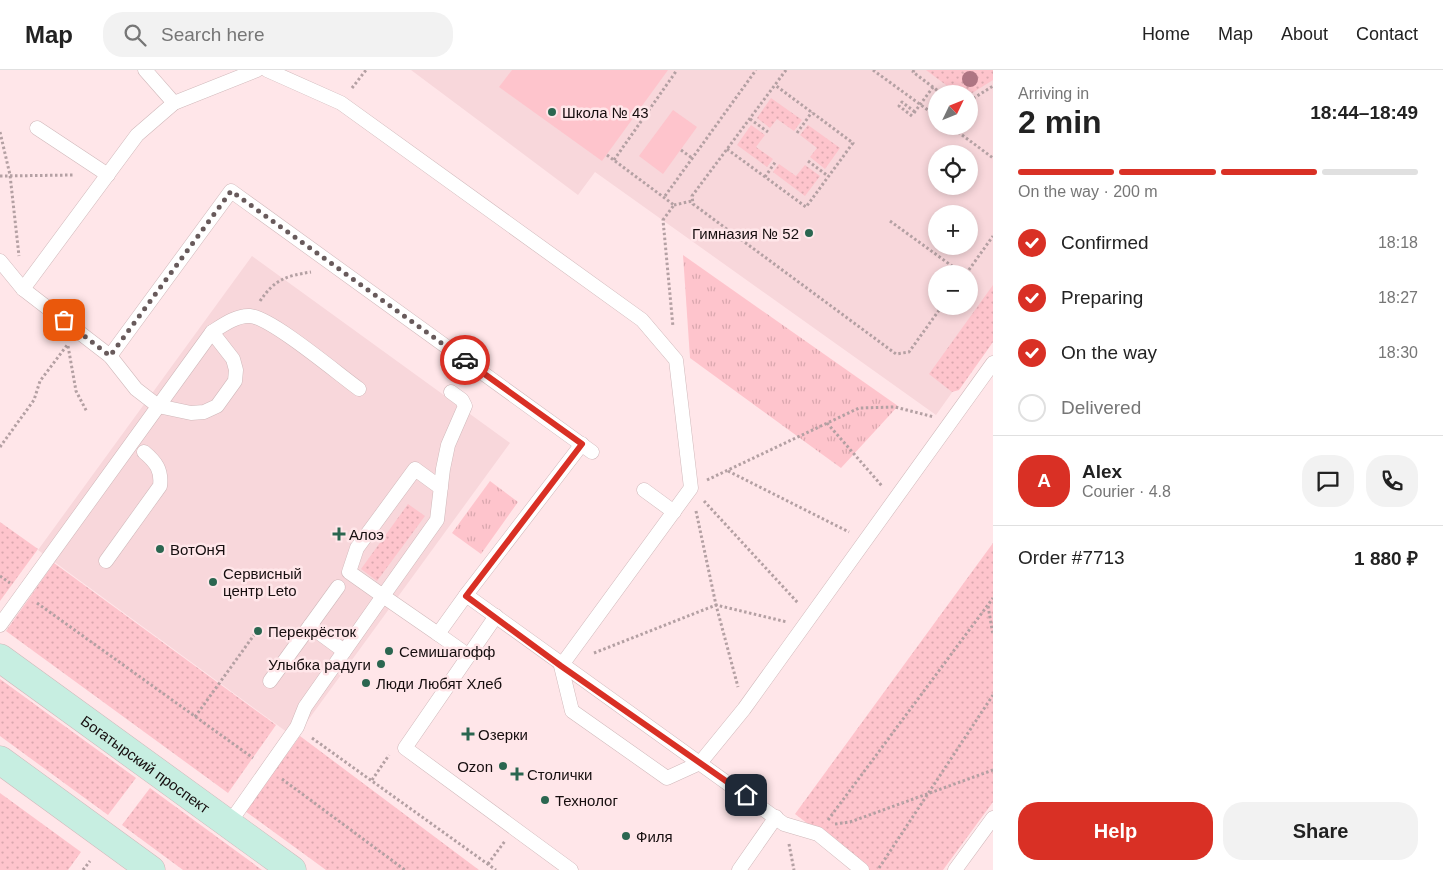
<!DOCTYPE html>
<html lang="en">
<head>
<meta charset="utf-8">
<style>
	:root { --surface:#fff; --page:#f2f2f2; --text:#222; --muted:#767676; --line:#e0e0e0; --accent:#d93025 }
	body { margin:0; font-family:Arial,sans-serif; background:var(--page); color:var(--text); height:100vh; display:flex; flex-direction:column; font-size:19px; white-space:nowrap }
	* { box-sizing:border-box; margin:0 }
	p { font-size:16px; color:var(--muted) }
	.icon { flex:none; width:28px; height:28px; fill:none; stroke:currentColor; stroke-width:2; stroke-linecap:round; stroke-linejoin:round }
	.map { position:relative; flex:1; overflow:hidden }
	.sheet { display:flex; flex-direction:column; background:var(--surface); width:450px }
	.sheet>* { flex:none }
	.needle { width:32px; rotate:47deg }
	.buttons { position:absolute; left:928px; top:15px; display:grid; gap:10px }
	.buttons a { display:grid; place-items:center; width:50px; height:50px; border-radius:50%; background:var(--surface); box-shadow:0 2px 8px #0003; font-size:25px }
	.pin { position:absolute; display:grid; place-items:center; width:42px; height:42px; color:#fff; margin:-21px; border-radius:10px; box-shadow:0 2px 8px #0006 }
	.courier { position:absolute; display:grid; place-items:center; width:50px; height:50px; margin:-25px; border:4px solid #d93025; border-radius:50%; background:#fff; color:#222; box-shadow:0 1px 6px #0007 }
	.summary em { font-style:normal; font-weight:600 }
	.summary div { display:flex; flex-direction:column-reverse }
	.summary { display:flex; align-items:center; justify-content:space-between; height:85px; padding:0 25px }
	h1 { font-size:32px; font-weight:600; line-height:38px }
	.bar { display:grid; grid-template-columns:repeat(4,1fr); gap:8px 5px; align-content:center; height:60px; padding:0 25px }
	.bar i { height:6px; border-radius:4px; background:var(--line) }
	.bar .current { background:var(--accent) }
	.bar p { grid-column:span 4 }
	.line { display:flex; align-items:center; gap:12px; padding:0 25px; border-top:1px solid var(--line) }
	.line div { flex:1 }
	.round { display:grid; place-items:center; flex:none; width:52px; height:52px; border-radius:20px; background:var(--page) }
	ol { padding:0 25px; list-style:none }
	li { display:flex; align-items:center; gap:15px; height:55px }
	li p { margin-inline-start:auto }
	li .icon { padding:5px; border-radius:50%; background:var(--accent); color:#fff; stroke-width:4 }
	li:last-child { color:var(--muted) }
	li i { width:28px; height:28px; border:2px solid var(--line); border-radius:50% }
	.cta { display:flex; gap:10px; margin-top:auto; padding:10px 25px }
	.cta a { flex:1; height:58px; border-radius:20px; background:var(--accent); color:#fff; font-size:20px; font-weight:600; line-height:58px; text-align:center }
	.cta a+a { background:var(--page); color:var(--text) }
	header { display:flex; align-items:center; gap:30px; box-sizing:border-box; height:70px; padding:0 25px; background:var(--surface); border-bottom:1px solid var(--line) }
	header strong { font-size:24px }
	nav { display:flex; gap:28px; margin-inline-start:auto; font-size:18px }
	.search { width:350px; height:45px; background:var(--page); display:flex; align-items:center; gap:12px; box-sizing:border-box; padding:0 18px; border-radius:20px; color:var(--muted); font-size:19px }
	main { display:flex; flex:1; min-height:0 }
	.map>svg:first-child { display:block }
	.built { fill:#f8d7db; fill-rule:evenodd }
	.grass { fill:url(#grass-dots) }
	.park { fill:url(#park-tufts) }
	.pitch { fill:#fec4cc }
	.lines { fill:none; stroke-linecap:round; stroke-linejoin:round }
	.lane-casing { stroke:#d0b8ba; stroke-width:15 }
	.secondary-casing { stroke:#d0b8ba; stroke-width:29 }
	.path { stroke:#b4a0a3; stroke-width:3; stroke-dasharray:2.5 2.5; stroke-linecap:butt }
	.lane { stroke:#fff; stroke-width:14 }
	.secondary { stroke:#c7eee1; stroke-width:28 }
	.tree { fill:#ae7583 }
	.done { stroke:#685a5b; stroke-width:5; stroke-dasharray:0 9 }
	.route { stroke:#d93025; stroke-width:6 }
	.poi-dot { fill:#2b6650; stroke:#ffe6e9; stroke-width:2 }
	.labels { text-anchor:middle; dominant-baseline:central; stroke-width:5; stroke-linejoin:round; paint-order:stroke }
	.poi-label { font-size:15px; fill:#160e0f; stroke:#ffe6e9; text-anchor:start }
	.street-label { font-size:15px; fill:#160e0f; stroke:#ffe6e9 }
</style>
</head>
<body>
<header>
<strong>Map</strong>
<div class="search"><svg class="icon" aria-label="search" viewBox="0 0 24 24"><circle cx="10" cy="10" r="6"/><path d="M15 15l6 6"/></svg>Search here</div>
<nav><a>Home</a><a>Map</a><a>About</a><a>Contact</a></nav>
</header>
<main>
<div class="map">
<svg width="993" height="800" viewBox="0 0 993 800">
	<defs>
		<pattern id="grass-dots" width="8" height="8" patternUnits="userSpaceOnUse" patternTransform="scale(1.25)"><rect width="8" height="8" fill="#fec4cc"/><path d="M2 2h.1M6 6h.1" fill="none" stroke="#d9a7ae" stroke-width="1.8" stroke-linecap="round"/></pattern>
		<pattern id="park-tufts" width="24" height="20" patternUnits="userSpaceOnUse" patternTransform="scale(1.25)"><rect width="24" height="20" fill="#fec4cc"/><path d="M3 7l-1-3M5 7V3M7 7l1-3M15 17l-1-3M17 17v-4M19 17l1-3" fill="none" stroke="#d9a7ae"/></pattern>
	</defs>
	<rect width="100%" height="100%" fill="#ffe6e9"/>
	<g class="built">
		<path d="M 411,0 L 993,0 L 993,265 L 936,345 L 595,102 L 578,125 ZM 936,24 L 969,24 L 969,56 L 936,56 ZM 936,84 L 969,84 L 969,116 L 936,116 ZM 936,144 L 969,144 L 969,176 L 936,176 ZM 936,204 L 969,204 L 969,236 L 936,236 Z"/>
		<path d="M 252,186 L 510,373 L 295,668 L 38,480 Z"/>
	</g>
	<g class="grass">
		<path d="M 926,0 L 993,0 L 993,10 L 969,25 L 958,24 Z"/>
		<path d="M 771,28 L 802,50 L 794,61 L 777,49 L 770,58 L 757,48 Z"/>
		<path d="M 751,55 L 765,65 L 756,77 L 773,89 L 767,97 L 737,75 Z"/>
		<path d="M 808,55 L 840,78 L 825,99 L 810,87 L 817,78 L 800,65 Z"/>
		<path d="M 779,94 L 796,106 L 805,95 L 820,106 L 805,126 L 773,102 Z"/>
		<path d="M 993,215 L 993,272 L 959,320 L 952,322 L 929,304 Z"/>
		<path d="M 408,434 L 425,446 L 377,511 L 361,499 Z"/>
		<path d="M 0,452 L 38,479 L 0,531 Z"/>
		<path d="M 993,473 L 993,732 L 943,800 L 868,800 L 795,744 Z"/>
		<path d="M 54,493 L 276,655 L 228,723 L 6,561 Z"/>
		<path d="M 0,609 L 136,708 L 108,745 L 0,666 Z"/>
		<path d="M 300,666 L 479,800 L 326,800 L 245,741 Z"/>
		<path d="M 150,718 L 262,800 L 183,800 L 122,755 Z"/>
		<path d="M 0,723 L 81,782 L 68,800 L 0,800 Z"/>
	</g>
	<g class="park">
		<path d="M 683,185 L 898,336 L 841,398 L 690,288 Z"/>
		<path d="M 490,411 L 518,432 L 481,484 L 452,463 Z"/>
	</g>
	<g class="pitch">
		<path d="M 512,0 L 668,0 L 602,91 L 499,17 Z"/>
		<path d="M 673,40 L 697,57 L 663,104 L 639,86 Z"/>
	</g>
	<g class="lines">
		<g class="lane-casing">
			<g id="lane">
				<path d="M 145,0 L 174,33"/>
				<path d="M 267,0 L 341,33 L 642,250 L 676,290 L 691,418 L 561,596 L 572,641 L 667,708 L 700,693 L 744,639 L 993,293"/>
				<path d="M 37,58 L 108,105"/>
				<path d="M 0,191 L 23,219 L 110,286 L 136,319 L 158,336 L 191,343 L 204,342 L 217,336 L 235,311 L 236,300 L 233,289 L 212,262"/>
				<path d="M 23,219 L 137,65 L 174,33 L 257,0"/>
				<path d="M 110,286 L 231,121 L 592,382"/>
				<path d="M 441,418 L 415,399 L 357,478 L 349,502 L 383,526 L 437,450 L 443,399 L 448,375 L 465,336 L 462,330 L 451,322"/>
				<path d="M 644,420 L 674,442"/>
				<path d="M 106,491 L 160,416 C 162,400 156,392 144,382"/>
				<path d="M 466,525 L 582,374"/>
				<path d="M 496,546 L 405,678 L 571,800"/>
				<path d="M 0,555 L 212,262 C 223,255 237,245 250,246 C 272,248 338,304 359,319"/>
				<path d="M 310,556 L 344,581"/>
				<path d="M 438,564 L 469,586"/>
				<path d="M 270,611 L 338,517"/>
				<path d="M 228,755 L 297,657 L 305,637 L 383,526 L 438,564 L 466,525 L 784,754 L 818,764 L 862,800"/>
				<path d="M 739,800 L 776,747"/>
				<path d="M 955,800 L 993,748"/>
			</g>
		</g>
		<g class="secondary-casing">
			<g id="secondary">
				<path id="s1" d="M 0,588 L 292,800"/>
				<path d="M 0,690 L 151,800"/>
			</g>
		</g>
		<g class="path">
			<path d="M 786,0 L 692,126 L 693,134 L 896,284 L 909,282 L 942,236"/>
			<path d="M 873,0 L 936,46"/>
			<path d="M 914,0 L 913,2 L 942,24"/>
			<path d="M 352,18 L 366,0"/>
			<path d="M 969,31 L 993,16"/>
			<path d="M 914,43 L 933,17"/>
			<path d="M 912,46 L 899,36 L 902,32 L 915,42"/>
			<path d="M 750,49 L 768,62"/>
			<path d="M 950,56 L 993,88"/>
			<path d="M 0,62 L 10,105 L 19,186"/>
			<path d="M 797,63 L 812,42"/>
			<path d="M 727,79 L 806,137 L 853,73 L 775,15"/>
			<path d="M 681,80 L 692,88"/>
			<path d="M 607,85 L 674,135 L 663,150 L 673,257"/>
			<path d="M 614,90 L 677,0"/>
			<path d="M 808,91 L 828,106"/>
			<path d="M 0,106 L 74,105"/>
			<path d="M 765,107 L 776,91"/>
			<path d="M 665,126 L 756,0"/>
			<path d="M 674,135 L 692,131"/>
			<path d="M 890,151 L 963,204"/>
			<path d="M 966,204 L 993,166"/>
			<path d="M 260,231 C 275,209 286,206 311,202"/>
			<path d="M 68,276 L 76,321 L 87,342"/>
			<path d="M 827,353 L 882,416"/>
			<path d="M 0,377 L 34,330 L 40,311 L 68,274"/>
			<path d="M 728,401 L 849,462"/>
			<path d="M 707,410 L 859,338 L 895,337 L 934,347"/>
			<path d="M 704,431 L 798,533"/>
			<path d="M 696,441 L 716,535 L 738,617"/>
			<path d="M 0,506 L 10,513"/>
			<path d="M 37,533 L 253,688"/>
			<path d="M 988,536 L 993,565"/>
			<path d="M 594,583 L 716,535 L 787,552"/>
			<path d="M 195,647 L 254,565"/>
			<path d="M 312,668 L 496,800"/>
			<path d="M 282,709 L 405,800"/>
			<path d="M 372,710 L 389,685"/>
			<path d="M 828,750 L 993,528"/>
			<path d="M 835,754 L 850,752 L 993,700"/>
			<path d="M 789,774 L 794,800"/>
			<path d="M 488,794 L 505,771"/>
			<path d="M 879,798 L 993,625"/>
			<path d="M 83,800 L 90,791"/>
		</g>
		<use href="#lane" class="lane"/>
		<use href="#secondary" class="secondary"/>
	</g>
	<circle class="tree" cx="970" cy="9" r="8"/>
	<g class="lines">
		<path class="done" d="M 64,250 L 110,286 L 231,121 L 465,290"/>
		<path class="route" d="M 465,290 L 582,374 L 466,526 L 561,596 L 746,725"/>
	</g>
	<g class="poi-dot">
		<circle cx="552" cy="42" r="5"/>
		<circle cx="809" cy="163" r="5"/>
		<path d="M336.5 456.5h5v5h5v5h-5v5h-5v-5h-5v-5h5z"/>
		<circle cx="160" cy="479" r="5"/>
		<circle cx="213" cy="512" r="5"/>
		<circle cx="258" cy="561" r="5"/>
		<circle cx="389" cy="581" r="5"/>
		<circle cx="381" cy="594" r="5"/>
		<circle cx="366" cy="613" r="5"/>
		<path d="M465.5 656.5h5v5h5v5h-5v5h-5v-5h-5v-5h5z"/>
		<circle cx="503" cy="696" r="5"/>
		<path d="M514.5 696.5h5v5h5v5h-5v5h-5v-5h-5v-5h5z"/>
		<circle cx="545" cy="730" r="5"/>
		<circle cx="626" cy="766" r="5"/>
	</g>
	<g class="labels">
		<g class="poi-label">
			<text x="562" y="42">Школа № 43</text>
			<text x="799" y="163" text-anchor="end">Гимназия № 52</text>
			<text x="349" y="464">Алоэ</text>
			<text x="170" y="479">ВотОнЯ</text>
			<text x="223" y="503">Сервисный<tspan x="223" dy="17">центр Leto</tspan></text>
			<text x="268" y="561">Перекрёсток</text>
			<text x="399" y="581">Семишагофф</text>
			<text x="371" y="594" text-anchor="end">Улыбка радуги</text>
			<text x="376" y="613">Люди Любят Хлеб</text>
			<text x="478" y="664">Озерки</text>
			<text x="493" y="696" text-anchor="end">Ozon</text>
			<text x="527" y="704">Столички</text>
			<text x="555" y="730">Технолог</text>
			<text x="636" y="766">Филя</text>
		</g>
		<g class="street-label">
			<text stroke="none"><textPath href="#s1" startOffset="180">Богатырский проспект</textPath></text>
		</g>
	</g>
</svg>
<div class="buttons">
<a><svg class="needle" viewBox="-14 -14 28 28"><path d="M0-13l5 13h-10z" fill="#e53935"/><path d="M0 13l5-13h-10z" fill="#767676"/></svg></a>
<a><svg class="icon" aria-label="locate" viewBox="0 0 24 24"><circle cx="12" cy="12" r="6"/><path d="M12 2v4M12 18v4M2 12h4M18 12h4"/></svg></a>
<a>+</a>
<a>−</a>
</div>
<div class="pin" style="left:64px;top:250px;background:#ea580c"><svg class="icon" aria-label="bag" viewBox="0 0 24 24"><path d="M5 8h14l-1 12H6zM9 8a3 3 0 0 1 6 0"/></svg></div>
<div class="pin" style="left:746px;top:725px;background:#1f2937"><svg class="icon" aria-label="home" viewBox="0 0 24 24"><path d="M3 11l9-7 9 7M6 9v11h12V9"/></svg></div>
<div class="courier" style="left:465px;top:290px"><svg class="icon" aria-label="car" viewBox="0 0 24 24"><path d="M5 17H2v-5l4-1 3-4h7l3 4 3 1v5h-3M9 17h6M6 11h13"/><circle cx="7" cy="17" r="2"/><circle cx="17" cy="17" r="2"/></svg></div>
</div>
<section class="sheet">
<div class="summary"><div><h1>2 min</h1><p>Arriving in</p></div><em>18:44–18:49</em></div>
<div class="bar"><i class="current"></i><i class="current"></i><i class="current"></i><i></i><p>On the way · 200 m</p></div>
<ol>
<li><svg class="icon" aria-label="check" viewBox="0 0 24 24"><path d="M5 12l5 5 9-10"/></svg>Confirmed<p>18:18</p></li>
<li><svg class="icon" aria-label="check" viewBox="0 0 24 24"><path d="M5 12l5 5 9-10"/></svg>Preparing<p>18:27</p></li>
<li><svg class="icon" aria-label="check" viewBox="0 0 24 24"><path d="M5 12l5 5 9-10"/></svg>On the way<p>18:30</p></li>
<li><i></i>Delivered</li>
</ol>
<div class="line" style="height:90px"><b class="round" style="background:var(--accent);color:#fff">A</b><div><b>Alex</b><p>Courier · 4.8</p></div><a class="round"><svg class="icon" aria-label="chat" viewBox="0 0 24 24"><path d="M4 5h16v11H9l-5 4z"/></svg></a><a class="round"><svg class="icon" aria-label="phone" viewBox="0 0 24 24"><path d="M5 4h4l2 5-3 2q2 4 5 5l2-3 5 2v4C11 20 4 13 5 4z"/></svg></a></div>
<div class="line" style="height:65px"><div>Order #7713</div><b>1 880 ₽</b></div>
<div class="cta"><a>Help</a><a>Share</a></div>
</section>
</main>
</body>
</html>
